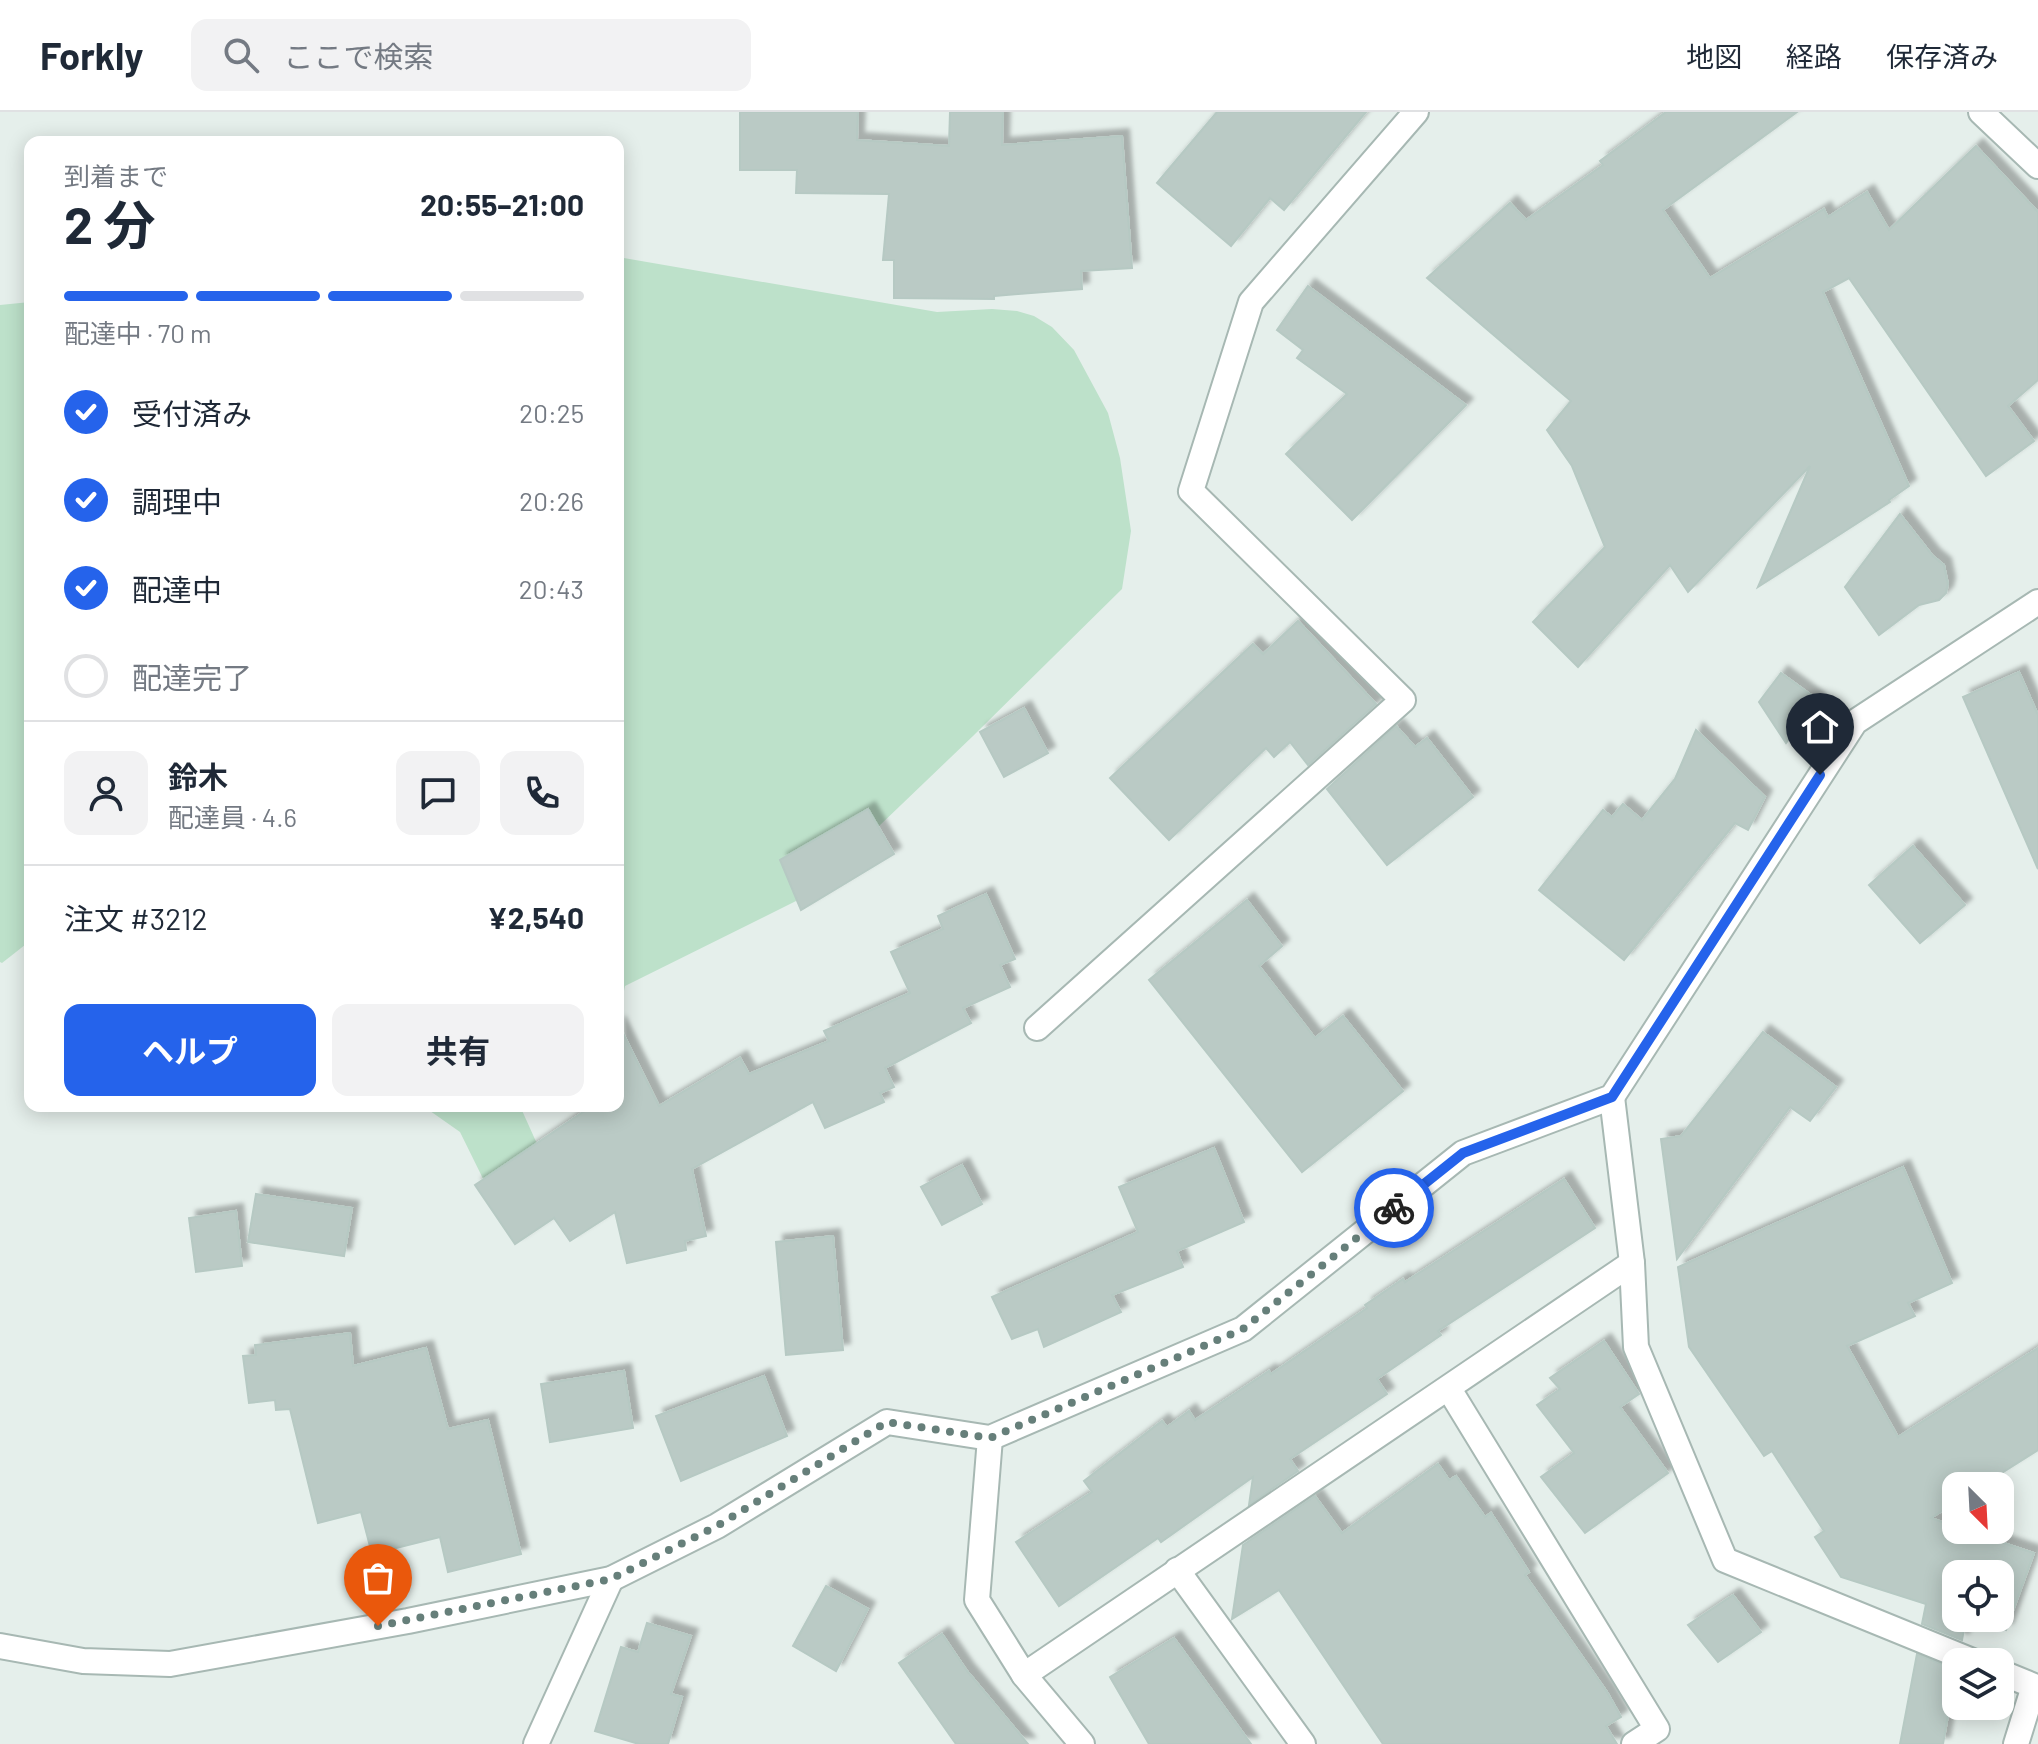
<!DOCTYPE html>
<html lang="ja">
<head>
<meta charset="utf-8">
<style>
	:root { --surface:#fff; --page:#f2f2f3; --text:#1f2937; --muted:#747a83; --line:#e0e1e3; --accent:#2563eb }
	body { margin:0; font-family:Barlow,"Noto Sans JP",sans-serif; background:var(--page); color:var(--text); height:100vh; display:flex; flex-direction:column; font-size:30px; white-space:nowrap }
	* { box-sizing:border-box; margin:0 }
	p { font-size:26px; color:var(--muted) }
	.icon { flex:none; width:44px; height:44px; fill:none; stroke:currentColor; stroke-width:2; stroke-linecap:round; stroke-linejoin:round }
	.map { position:relative; flex:1; overflow:hidden }
	.details { position:absolute; left:24px; top:24px; width:600px; height:976px; display:flex; flex-direction:column; background:var(--surface); border-radius:16px; box-shadow:0 4px 20px #0003 }
	.details>* { flex:none }
	.needle { width:52px; rotate:156deg }
	.fabs { position:absolute; left:1942px; top:1360px; display:grid; gap:16px }
	.fabs a { display:grid; place-items:center; width:72px; height:72px; border-radius:16px; background:var(--surface); box-shadow:0 4px 20px #0003; font-size:40px }
	.pin { position:absolute; display:grid; place-items:center; width:68px; height:68px; color:#fff; margin:-82px -34px; border-radius:50% 50% 50% 0; rotate:-45deg; box-shadow:0 0 8px #0007 }
	.pin .icon { rotate:45deg }
	.courier { position:absolute; display:grid; place-items:center; width:80px; height:80px; margin:-40px; border:6px solid #2563eb; border-radius:50%; background:#fff; color:#222; box-shadow:0 2px 10px #0007 }
	.overview em { font-style:normal; font-weight:700 }
	.overview div { display:flex; flex-direction:column-reverse }
	.overview { display:flex; align-items:center; justify-content:space-between; height:136px; padding:0 40px }
	h1 { font-size:52px; font-weight:700; line-height:60px }
	.bar { display:grid; grid-template-columns:repeat(4,1fr); gap:12px 8px; align-content:center; height:96px; padding:0 40px }
	.bar i { height:10px; border-radius:6px; background:var(--line) }
	.bar .selected { background:var(--accent) }
	.bar p { grid-column:span 4 }
	.line { display:flex; align-items:center; gap:20px; padding:0 40px; border-top:2px solid var(--line) }
	.line div { flex:1 }
	.round { display:grid; place-items:center; flex:none; width:84px; height:84px; border-radius:16px; background:var(--page) }
	ol { padding:0 40px; list-style:none }
	li { display:flex; align-items:center; gap:24px; height:88px }
	li p { margin-inline-start:auto }
	li .icon { padding:8px; border-radius:50%; background:var(--accent); color:#fff; stroke-width:4 }
	li:last-child { color:var(--muted) }
	li i { width:44px; height:44px; border:4px solid var(--line); border-radius:50% }
	.action { display:flex; gap:16px; margin-top:auto; padding:16px 40px }
	.action a { flex:1; height:92px; border-radius:16px; background:var(--accent); color:#fff; font-size:32px; font-weight:700; line-height:92px; text-align:center }
	.action a+a { background:var(--page); color:var(--text) }
	header { display:flex; align-items:center; gap:48px; box-sizing:border-box; height:112px; padding:0 40px; background:var(--surface); border-bottom:2px solid var(--line) }
	header strong { font-size:38px }
	nav { display:flex; gap:44px; margin-inline-start:auto; font-size:28px }
	.search { width:560px; height:72px; background:var(--page); display:flex; align-items:center; gap:20px; box-sizing:border-box; padding:0 28px; border-radius:16px; color:var(--muted); font-size:30px }
	.map>svg:first-child { display:block }
	.green { fill:#bde1ca }
	.building { fill:#bacac5; stroke:#b6c9c3; stroke-width:2; filter:url(#shadow) }
	.lines { fill:none; stroke-linecap:round; stroke-linejoin:round }
	.service-casing { stroke:#a7b8b3; stroke-width:28 }
	.minor-casing { stroke:#a7b8b3; stroke-width:28 }
	.service { stroke:#fff; stroke-width:24 }
	.minor { stroke:#fff; stroke-width:24 }
	.done { stroke:#667f7a; stroke-width:8; stroke-dasharray:0 14.4 }
	.route { stroke:#2563eb; stroke-width:10 }
</style>
</head>
<body>
<header>
<strong>Forkly</strong>
<div class="search"><svg class="icon" aria-label="search" viewBox="0 0 24 24"><circle cx="10" cy="10" r="6"/><path d="M15 15l6 6"/></svg>ここで検索</div>
<nav><a>地図</a><a>経路</a><a>保存済み</a></nav>
</header>
<div class="map">
<svg width="2038" height="1632" viewBox="0 0 2038 1632">
	<defs>
		<filter id="shadow"><feDropShadow dx="7" dy="-7" stdDeviation="2" flood-color="#0004"/></filter>
	</defs>
	<rect width="100%" height="100%" fill="#e5efeb"/>
	<g class="green">
		<path d="M 618,145 L 937,200 L 992,197 L 1017,199 L 1034,204 L 1052,215 L 1074,238 L 1108,301 L 1120,346 L 1131,419 L 1122,477 L 973,624 L 806,784 L 625,874 L 618,909 Z"/>
		<path d="M 30,190 L 30,829 L 2,851 L 0,850 L 0,193 Z"/>
		<path d="M 423,994 L 520,994 L 565,1094 L 493,1087 L 460,1020 Z"/>
	</g>
	<g class="building">
		<path d="M 740,0 L 858,0 L 857,28 L 949,34 L 950,0 L 1003,0 L 1002,33 L 1122,24 L 1132,156 L 1081,159 L 1082,177 L 994,184 L 994,187 L 894,186 L 894,148 L 883,148 L 889,82 L 796,81 L 797,58 L 740,58 Z"/>
		<path d="M 1217,0 L 1366,0 L 1284,98 L 1270,86 L 1231,134 L 1157,71 Z"/>
		<path d="M 1666,0 L 1797,0 L 1663,98 L 1710,166 L 1824,97 L 1828,105 L 1867,80 L 1889,118 L 1976,34 L 2038,100 L 2038,268 L 2008,294 L 2034,329 L 1986,364 L 1849,166 L 1823,180 L 1909,374 L 1889,388 L 1890,390 L 1758,475 L 1810,354 L 1688,480 L 1670,453 L 1578,555 L 1533,510 L 1605,435 L 1572,354 L 1547,318 L 1571,289 L 1427,166 L 1510,91 L 1526,108 L 1603,53 L 1600,49 Z"/>
		<path d="M 1308,174 L 1466,293 L 1352,408 L 1286,342 L 1347,282 L 1297,246 L 1303,238 L 1277,218 Z"/>
		<path d="M 1900,402 L 1933,444 L 1944,453 L 1948,472 L 1946,481 L 1939,488 L 1919,493 L 1879,523 L 1845,475 Z"/>
		<path d="M 1298,509 L 1376,592 L 1308,653 L 1290,630 L 1274,645 L 1266,636 L 1169,728 L 1110,666 L 1253,532 L 1263,542 Z"/>
		<path d="M 2019,560 L 2038,603 L 2038,757 L 1963,585 Z"/>
		<path d="M 1781,561 L 1818,588 L 1786,631 L 1759,590 Z"/>
		<path d="M 1024,596 L 1048,641 L 1004,665 L 980,620 Z"/>
		<path d="M 1396,614 L 1415,635 L 1427,626 L 1473,685 L 1387,753 L 1327,677 Z"/>
		<path d="M 1696,618 L 1765,685 L 1748,718 L 1735,711 L 1624,848 L 1539,778 L 1603,698 L 1612,705 L 1623,692 L 1642,708 L 1675,667 Z"/>
		<path d="M 868,697 L 894,742 L 801,798 L 780,748 Z"/>
		<path d="M 1913,734 L 1965,793 L 1920,831 L 1869,773 Z"/>
		<path d="M 986,782 L 1015,847 L 1000,853 L 1010,875 L 963,896 L 971,911 L 885,956 L 894,975 L 880,981 L 884,990 L 825,1016 L 813,990 L 692,1057 L 706,1124 L 685,1129 L 686,1138 L 627,1151 L 615,1100 L 570,1129 L 554,1106 L 515,1132 L 475,1073 L 592,994 L 618,994 L 618,911 L 659,994 L 740,946 L 749,962 L 829,929 L 824,919 L 910,881 L 891,840 L 943,817 L 938,804 Z"/>
		<path d="M 1247,788 L 1282,834 L 1259,854 L 1315,926 L 1343,904 L 1403,979 L 1302,1060 L 1149,868 Z"/>
		<path d="M 1763,920 L 1836,975 L 1810,1009 L 1790,995 L 1677,1147 L 1661,1027 L 1681,1024 Z"/>
		<path d="M 1214,1036 L 1244,1110 L 1177,1139 L 1183,1155 L 1112,1183 L 1121,1200 L 1044,1235 L 1038,1217 L 1012,1227 L 992,1185 L 1138,1120 L 1119,1075 Z"/>
		<path d="M 962,1053 L 982,1092 L 942,1113 L 921,1075 Z"/>
		<path d="M 1903,1055 L 1952,1171 L 1908,1191 L 1915,1204 L 1847,1234 L 1898,1325 L 2038,1236 L 2038,1338 L 1981,1374 L 1956,1374 L 1956,1390 L 1931,1406 L 1956,1415 L 1956,1418 L 1965,1418 L 2034,1441 L 2006,1518 L 1969,1506 L 2000,1506 L 2000,1462 L 1956,1462 L 1956,1506 L 1966,1506 L 1962,1528 L 1922,1512 L 1926,1492 L 1841,1465 L 1815,1425 L 1824,1419 L 1772,1339 L 1764,1344 L 1689,1235 L 1678,1155 Z"/>
		<path d="M 1564,1067 L 1595,1116 L 1438,1219 L 1441,1223 L 1377,1267 L 1387,1282 L 1290,1347 L 1298,1359 L 1249,1393 L 1253,1365 L 1161,1430 L 1158,1426 L 1059,1494 L 1016,1430 L 1092,1380 L 1084,1369 L 1162,1309 L 1167,1315 L 1189,1299 L 1195,1308 L 1269,1259 L 1271,1262 L 1367,1196 L 1365,1193 L 1403,1167 L 1405,1170 Z"/>
		<path d="M 256,1082 L 352,1096 L 344,1144 L 248,1130 Z"/>
		<path d="M 236,1099 L 242,1154 L 196,1160 L 189,1106 Z"/>
		<path d="M 833,1124 L 843,1238 L 786,1243 L 776,1130 Z"/>
		<path d="M 350,1221 L 353,1254 L 426,1236 L 448,1317 L 488,1308 L 521,1442 L 448,1460 L 440,1425 L 372,1442 L 361,1400 L 318,1411 L 290,1297 L 276,1298 L 275,1288 L 249,1291 L 243,1244 L 256,1243 L 255,1233 Z"/>
		<path d="M 1604,1229 L 1639,1282 L 1620,1295 L 1668,1361 L 1585,1421 L 1541,1365 L 1574,1341 L 1537,1293 L 1560,1277 L 1550,1266 Z"/>
		<path d="M 624,1259 L 633,1316 L 550,1330 L 541,1272 Z"/>
		<path d="M 764,1264 L 787,1324 L 681,1369 L 656,1304 Z"/>
		<path d="M 1438,1352 L 1449,1368 L 1456,1364 L 1485,1405 L 1491,1401 L 1529,1460 L 1525,1463 L 1607,1580 L 1621,1605 L 1606,1614 L 1617,1632 L 1383,1632 L 1279,1478 L 1232,1507 L 1243,1433 L 1315,1384 L 1342,1421 Z"/>
		<path d="M 826,1474 L 868,1497 L 836,1559 L 793,1534 Z"/>
		<path d="M 1733,1483 L 1761,1520 L 1718,1550 L 1688,1513 Z"/>
		<path d="M 647,1511 L 691,1524 L 671,1582 L 682,1585 L 668,1632 L 639,1632 L 595,1619 L 621,1535 L 638,1540 Z"/>
		<path d="M 942,1522 L 967,1559 L 1028,1632 L 956,1632 L 899,1551 Z"/>
		<path d="M 1174,1526 L 1251,1632 L 1149,1632 L 1110,1565 Z"/>
		<path d="M 1917,1542 L 1956,1558 L 1943,1632 L 1900,1632 Z"/>
	</g>
	<g class="lines">
		<g class="service-casing">
			<path id="service" d="M 1037,916 L 1403,588 L 1191,379 L 1251,190 L 1416,0"/>
		</g>
		<g class="minor-casing">
			<g id="minor">
				<path d="M 1981,0 L 2038,54"/>
				<path d="M 1612,985 L 1632,1151 L 1636,1235 L 1725,1448 L 1975,1550"/>
				<path d="M 1449,1277 L 1657,1617 L 1634,1632"/>
				<path d="M 990,1326 L 977,1488 L 1024,1563 L 1082,1632"/>
				<path d="M 1177,1458 L 1303,1632"/>
				<path d="M 0,1534 L 83,1549 L 170,1552 L 408,1509 L 611,1467 L 717,1414 L 887,1310 L 990,1326 L 1243,1217 L 1463,1041 L 1612,985 L 1855,610 L 2038,490"/>
				<path d="M 2000,1560 L 2034,1574 L 2016,1632"/>
				<path d="M 1024,1563 L 1632,1151"/>
				<path d="M 536,1632 L 611,1467"/>
			</g>
		</g>
		<use href="#service" class="service"/>
		<use href="#minor" class="minor"/>
	</g>
	<g class="lines">
		<path class="done" d="M 378,1514 L 611,1467 L 717,1414 L 887,1310 L 990,1326 L 1243,1217 L 1394,1096"/>
		<path class="route" d="M 1394,1096 L 1463,1041 L 1612,985 L 1820,663"/>
	</g>
</svg>
<div class="fabs">
<a><svg class="needle" viewBox="-14 -14 28 28"><path d="M0-13l5 13h-10z" fill="#e53935"/><path d="M0 13l5-13h-10z" fill="#747a83"/></svg></a>
<a><svg class="icon" aria-label="locate" viewBox="0 0 24 24"><circle cx="12" cy="12" r="6"/><path d="M12 2v4M12 18v4M2 12h4M18 12h4"/></svg></a>
<a><svg class="icon" aria-label="layers" viewBox="0 0 24 24"><path d="M12 4l9 5-9 5-9-5zM3 14l9 5 9-5"/></svg></a>
</div>
<div class="pin" style="left:378px;top:1514px;background:#ea580c"><svg class="icon" aria-label="bag" viewBox="0 0 24 24"><path d="M5 8h14l-1 12H6zM9 8a3 3 0 0 1 6 0"/></svg></div>
<div class="pin" style="left:1820px;top:663px;background:#1f2937"><svg class="icon" aria-label="home" viewBox="0 0 24 24"><path d="M3 11l9-7 9 7M6 9v11h12V9"/></svg></div>
<div class="courier" style="left:1394px;top:1096px"><svg class="icon" aria-label="bike" viewBox="0 0 24 24"><circle cx="6" cy="16" r="4"/><circle cx="18" cy="16" r="4"/><path d="M6 16l4-8h5l3 8M10 8l3 8H6M13 5h3"/></svg></div>
<section class="details">
<div class="overview"><div><h1>2 分</h1><p>到着まで</p></div><em>20:55–21:00</em></div>
<div class="bar"><i class="selected"></i><i class="selected"></i><i class="selected"></i><i></i><p>配達中 · 70 m</p></div>
<ol>
<li><svg class="icon" aria-label="check" viewBox="0 0 24 24"><path d="M5 12l5 5 9-10"/></svg>受付済み<p>20:25</p></li>
<li><svg class="icon" aria-label="check" viewBox="0 0 24 24"><path d="M5 12l5 5 9-10"/></svg>調理中<p>20:26</p></li>
<li><svg class="icon" aria-label="check" viewBox="0 0 24 24"><path d="M5 12l5 5 9-10"/></svg>配達中<p>20:43</p></li>
<li><i></i>配達完了</li>
</ol>
<div class="line" style="height:144px"><a class="round"><svg class="icon" aria-label="person" viewBox="0 0 24 24"><circle cx="12" cy="8" r="4"/><path d="M4 21q1-7 8-7t8 7"/></svg></a><div><b>鈴木</b><p>配達員 · 4.6</p></div><a class="round"><svg class="icon" aria-label="chat" viewBox="0 0 24 24"><path d="M4 5h16v11H9l-5 4z"/></svg></a><a class="round"><svg class="icon" aria-label="phone" viewBox="0 0 24 24"><path d="M5 4h4l2 5-3 2q2 4 5 5l2-3 5 2v4C11 20 4 13 5 4z"/></svg></a></div>
<div class="line" style="height:104px"><div>注文 #3212</div><b>¥2,540</b></div>
<div class="action"><a>ヘルプ</a><a>共有</a></div>
</section>
</div>
</body>
</html>
